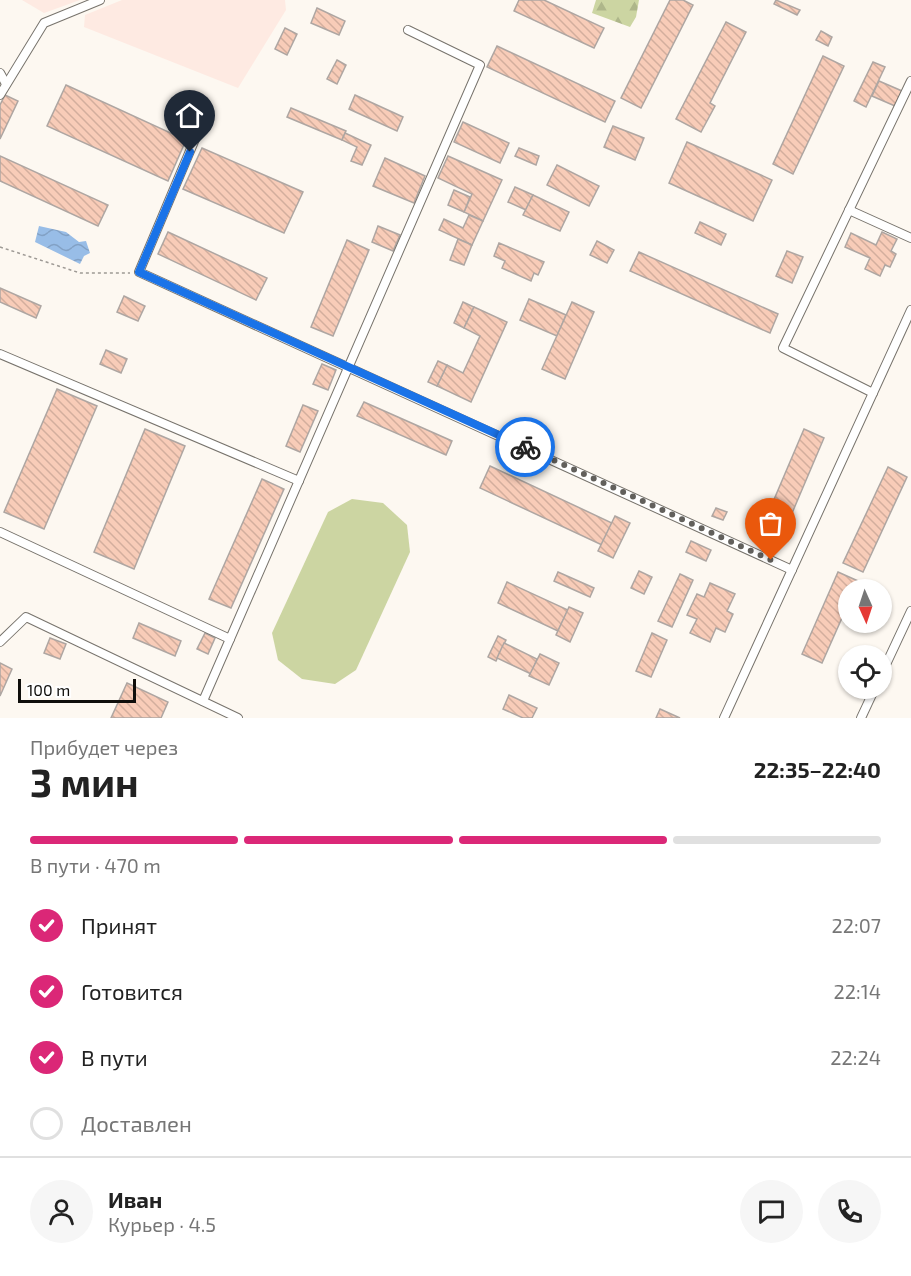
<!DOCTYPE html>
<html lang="ru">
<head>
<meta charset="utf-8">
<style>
	:root { --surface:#fff; --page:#f6f6f6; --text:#222; --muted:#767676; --line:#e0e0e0; --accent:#db2777 }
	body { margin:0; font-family:"Exo 2",sans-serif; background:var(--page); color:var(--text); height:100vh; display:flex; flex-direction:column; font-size:22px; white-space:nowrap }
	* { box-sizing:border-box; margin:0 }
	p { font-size:20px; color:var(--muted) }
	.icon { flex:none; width:33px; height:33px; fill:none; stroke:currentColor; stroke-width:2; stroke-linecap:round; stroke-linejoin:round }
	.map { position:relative; height:718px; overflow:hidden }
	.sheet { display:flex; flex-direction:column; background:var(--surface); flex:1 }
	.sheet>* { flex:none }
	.needle { width:39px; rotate:177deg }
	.controls { position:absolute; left:838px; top:579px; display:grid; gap:12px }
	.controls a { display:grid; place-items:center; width:54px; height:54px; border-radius:50%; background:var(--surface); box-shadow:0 2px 4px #0004; font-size:30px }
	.scale { position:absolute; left:18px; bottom:15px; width:118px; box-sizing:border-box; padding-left:6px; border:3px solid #0f0e0b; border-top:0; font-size:16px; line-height:21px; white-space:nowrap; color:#0f0e0b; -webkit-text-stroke:4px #fff; paint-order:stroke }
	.pin { position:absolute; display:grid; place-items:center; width:51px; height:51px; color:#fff; margin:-62px -26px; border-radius:50% 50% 50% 0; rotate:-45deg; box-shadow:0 0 6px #0007 }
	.pin .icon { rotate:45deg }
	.courier { position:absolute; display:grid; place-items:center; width:60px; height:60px; margin:-30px; border:4px solid #1a73e8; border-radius:50%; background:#fff; color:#222; box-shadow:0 2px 8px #0007 }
	.headline em { font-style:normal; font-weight:700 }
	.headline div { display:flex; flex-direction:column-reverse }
	.headline { display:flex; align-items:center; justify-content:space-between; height:102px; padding:0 30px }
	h1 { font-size:39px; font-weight:700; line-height:45px }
	.bar { display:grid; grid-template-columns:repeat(4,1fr); gap:9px 6px; align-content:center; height:72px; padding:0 30px }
	.bar i { height:8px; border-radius:4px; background:var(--line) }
	.bar .on { background:var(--accent) }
	.bar p { grid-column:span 4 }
	.line { display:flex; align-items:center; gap:15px; padding:0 30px; border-top:2px solid var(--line) }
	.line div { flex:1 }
	.round { display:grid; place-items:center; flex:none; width:63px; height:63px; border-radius:32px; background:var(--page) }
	ol { padding:0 30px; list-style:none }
	li { display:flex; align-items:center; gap:18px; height:66px }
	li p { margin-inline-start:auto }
	li .icon { padding:6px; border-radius:50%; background:var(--accent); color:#fff; stroke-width:4 }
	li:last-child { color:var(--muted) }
	li i { width:33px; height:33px; border:3px solid var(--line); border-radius:50% }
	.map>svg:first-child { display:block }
	.industrial { fill:#feeae2 }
	.grass { fill:#ccd5a2 }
	.forest { fill:url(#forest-firs) }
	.water { fill:url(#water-waves) }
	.building { fill:url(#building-back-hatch); stroke:#aea6a2; stroke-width:1.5 }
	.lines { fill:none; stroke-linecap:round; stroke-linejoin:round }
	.minor-casing { stroke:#77736c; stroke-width:10 }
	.path { stroke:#9d9994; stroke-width:1.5; stroke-dasharray:3 3; stroke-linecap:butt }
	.minor { stroke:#fff; stroke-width:8 }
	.done { stroke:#62605c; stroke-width:6; stroke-dasharray:0 10.8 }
	.route { stroke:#1a73e8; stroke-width:8 }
</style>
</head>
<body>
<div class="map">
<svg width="911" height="718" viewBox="0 0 911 718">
	<defs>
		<pattern id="forest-firs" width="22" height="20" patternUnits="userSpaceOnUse" patternTransform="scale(1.5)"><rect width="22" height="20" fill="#ccd5a2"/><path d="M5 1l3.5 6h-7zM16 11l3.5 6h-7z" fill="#aeb68a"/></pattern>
		<pattern id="water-waves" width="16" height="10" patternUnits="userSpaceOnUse" patternTransform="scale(1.5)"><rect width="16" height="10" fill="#98bde7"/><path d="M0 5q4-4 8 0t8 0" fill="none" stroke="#82a1c5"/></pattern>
		<pattern id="building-back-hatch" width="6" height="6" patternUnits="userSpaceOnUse" patternTransform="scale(1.5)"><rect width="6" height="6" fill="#f8ccb8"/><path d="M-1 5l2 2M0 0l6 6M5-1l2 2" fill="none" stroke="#d3ae9d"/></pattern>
	</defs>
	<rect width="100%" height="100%" fill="#fdf8f1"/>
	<g class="industrial">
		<path d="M 22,0 L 80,0 L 44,13 Z"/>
		<path d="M 122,0 L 285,0 L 286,10 L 238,88 L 84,27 L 85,15 Z"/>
	</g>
	<path class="grass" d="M 352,499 L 383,503 L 407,525 L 410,552 L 356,670 L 335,684 L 302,679 L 278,660 L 272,633 L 328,512 Z"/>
	<path class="forest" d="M 596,0 L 639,0 L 636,17 L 630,27 L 592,13 Z"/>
	<path class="water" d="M 39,226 L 66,232 L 79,242 L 86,241 L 90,253 L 84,256 L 80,264 L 35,242 Z"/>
	<g class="building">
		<path d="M 519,0 L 544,0 L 604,28 L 594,48 L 514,11 Z"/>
		<path d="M 670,0 L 683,0 L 693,5 L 641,108 L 621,98 Z"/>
		<path d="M 776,0 L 800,10 L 797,15 L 774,4 Z"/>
		<path d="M 317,8 L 345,21 L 339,35 L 311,23 Z"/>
		<path d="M 726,22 L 746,32 L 710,103 L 715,106 L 701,132 L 676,119 Z"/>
		<path d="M 285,28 L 297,34 L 287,55 L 275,49 Z"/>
		<path d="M 821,31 L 832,37 L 828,46 L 816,40 Z"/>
		<path d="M 497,46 L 615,101 L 605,122 L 487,67 Z"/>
		<path d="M 823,56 L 844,66 L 793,174 L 773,164 Z"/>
		<path d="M 337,60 L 346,65 L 337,84 L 327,79 Z"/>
		<path d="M 873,62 L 885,67 L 866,107 L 854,101 Z"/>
		<path d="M 879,81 L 902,91 L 895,106 L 872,96 Z"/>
		<path d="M 66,85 L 186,140 L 168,181 L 47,126 Z"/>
		<path d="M 5,95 L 18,101 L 0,139 L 0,105 Z"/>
		<path d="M 355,95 L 403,117 L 397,131 L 349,109 Z"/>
		<path d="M 291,108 L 346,131 L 342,140 L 287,117 Z"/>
		<path d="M 463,122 L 509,143 L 500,163 L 454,142 Z"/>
		<path d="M 613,126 L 644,138 L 635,160 L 604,147 Z"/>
		<path d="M 345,133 L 371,145 L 362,165 L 351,161 L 357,147 L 342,140 Z"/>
		<path d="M 687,142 L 772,180 L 753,221 L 669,183 Z"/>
		<path d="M 202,148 L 303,192 L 284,233 L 183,189 Z"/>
		<path d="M 519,148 L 539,156 L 536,165 L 515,156 Z"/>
		<path d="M 0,156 L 108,205 L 98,226 L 0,181 Z"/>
		<path d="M 448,156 L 502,180 L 483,221 L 464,212 L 472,194 L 438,178 Z"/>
		<path d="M 385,158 L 425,176 L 414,203 L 373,186 Z"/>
		<path d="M 557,165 L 599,186 L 589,206 L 547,185 Z"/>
		<path d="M 515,187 L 533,195 L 526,210 L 508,202 Z"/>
		<path d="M 454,190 L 470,197 L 464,212 L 448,205 Z"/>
		<path d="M 533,195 L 569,212 L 560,231 L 523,215 Z"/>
		<path d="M 469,215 L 483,221 L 472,245 L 439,230 L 444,219 L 463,228 Z"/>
		<path d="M 700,222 L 726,234 L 721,245 L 695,233 Z"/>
		<path d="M 378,226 L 400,235 L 393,251 L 372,242 Z"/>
		<path d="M 168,232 L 267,278 L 256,300 L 158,254 Z"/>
		<path d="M 882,232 L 897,239 L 891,251 L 896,254 L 890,267 L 885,265 L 880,276 L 865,269 L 870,258 L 845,247 L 851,233 L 876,245 Z"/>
		<path d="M 458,239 L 472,245 L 464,265 L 450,260 Z"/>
		<path d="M 347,240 L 369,250 L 333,336 L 311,327 Z"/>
		<path d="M 597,241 L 614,250 L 607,263 L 590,255 Z"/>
		<path d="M 499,243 L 544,262 L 538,275 L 534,273 L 531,281 L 502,268 L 505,261 L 494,256 Z"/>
		<path d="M 787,251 L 803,257 L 792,283 L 776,276 Z"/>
		<path d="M 639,252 L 778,314 L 770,333 L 630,271 Z"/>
		<path d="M 0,288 L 41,306 L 36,318 L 0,302 Z"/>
		<path d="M 124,296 L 145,306 L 138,321 L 117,312 Z"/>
		<path d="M 529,299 L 566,315 L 557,336 L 520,320 Z"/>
		<path d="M 463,302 L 474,307 L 464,328 L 454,323 Z"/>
		<path d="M 572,302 L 594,312 L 565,379 L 542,369 Z"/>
		<path d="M 474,307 L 507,322 L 471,402 L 437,386 L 447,365 L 463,373 L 480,336 L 464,328 Z"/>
		<path d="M 106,350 L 127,359 L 121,373 L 100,364 Z"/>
		<path d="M 438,361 L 447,365 L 437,386 L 428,382 Z"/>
		<path d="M 322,364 L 336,370 L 328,390 L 313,384 Z"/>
		<path d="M 57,389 L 97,406 L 44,529 L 4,512 Z"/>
		<path d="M 364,402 L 452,441 L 446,455 L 357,416 Z"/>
		<path d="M 303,405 L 318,411 L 300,452 L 286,446 Z"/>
		<path d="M 145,429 L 185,446 L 134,569 L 94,552 Z"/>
		<path d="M 804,429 L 824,438 L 784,532 L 764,523 Z"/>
		<path d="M 490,466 L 612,523 L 602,545 L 480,488 Z"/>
		<path d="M 888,467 L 907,477 L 863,572 L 843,563 Z"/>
		<path d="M 262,479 L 284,489 L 231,608 L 209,599 Z"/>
		<path d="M 716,508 L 727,512 L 723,520 L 712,516 Z"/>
		<path d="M 615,516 L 630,523 L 613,558 L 598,551 Z"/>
		<path d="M 691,541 L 711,550 L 706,561 L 686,552 Z"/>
		<path d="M 639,571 L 652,577 L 644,594 L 631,588 Z"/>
		<path d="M 558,572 L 594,588 L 590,597 L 554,581 Z"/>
		<path d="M 838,572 L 858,581 L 854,590 L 849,590 L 849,602 L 822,663 L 802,654 Z"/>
		<path d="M 680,574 L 693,580 L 672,627 L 658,621 Z"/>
		<path d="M 507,582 L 568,610 L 558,631 L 498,603 Z"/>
		<path d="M 710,583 L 735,594 L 727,611 L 733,614 L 725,632 L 716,628 L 710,642 L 690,633 L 697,619 L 687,615 L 697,594 L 704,597 Z"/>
		<path d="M 569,607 L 583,613 L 570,642 L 556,635 Z"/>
		<path d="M 139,623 L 181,641 L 175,656 L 133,638 Z"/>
		<path d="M 205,633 L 215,638 L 208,654 L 197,649 Z"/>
		<path d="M 652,633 L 667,640 L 651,677 L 636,671 Z"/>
		<path d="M 498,636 L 506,640 L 496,661 L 488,657 Z"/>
		<path d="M 50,638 L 66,644 L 60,659 L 44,653 Z"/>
		<path d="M 504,643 L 537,659 L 531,674 L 497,658 Z"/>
		<path d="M 540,654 L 559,663 L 549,685 L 529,676 Z"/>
		<path d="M 0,663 L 12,669 L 0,696 Z"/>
		<path d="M 127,683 L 168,702 L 161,718 L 111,718 Z"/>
		<path d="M 509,695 L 537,708 L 532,718 L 523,718 L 503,709 Z"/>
		<path d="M 660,709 L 680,718 L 656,718 Z"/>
	</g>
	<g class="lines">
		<g class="minor-casing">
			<g id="minor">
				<path d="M 0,73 L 6,84"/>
				<path d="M 0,95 L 44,23 L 100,0"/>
				<path d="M 198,132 L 139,272 L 792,570"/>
				<path d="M 849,210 L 911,238"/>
				<path d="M 0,354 L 299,481"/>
				<path d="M 873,393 L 783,348 L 911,81"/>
				<path d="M 0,532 L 230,639"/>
				<path d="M 0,642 L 26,617 L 238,718"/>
				<path d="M 882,673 L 911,611"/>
				<path d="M 203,701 L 480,65 L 408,30"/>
				<path d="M 724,718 L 911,310"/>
				<path d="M 861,718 L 875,688"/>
			</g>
		</g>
		<path class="path" d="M 0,247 L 80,273 L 130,273"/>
		<use href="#minor" class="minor"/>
	</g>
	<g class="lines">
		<path class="done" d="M 525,447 L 771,560"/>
		<path class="route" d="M 190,152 L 139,272 L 525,447"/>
	</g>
</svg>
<div class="controls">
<a><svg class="needle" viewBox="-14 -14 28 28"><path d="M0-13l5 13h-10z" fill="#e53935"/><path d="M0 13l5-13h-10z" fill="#767676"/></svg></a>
<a><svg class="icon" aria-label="locate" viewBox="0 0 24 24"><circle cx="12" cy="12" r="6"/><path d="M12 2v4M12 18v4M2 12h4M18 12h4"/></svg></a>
</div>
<div class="scale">100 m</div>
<div class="pin" style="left:771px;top:560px;background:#ea580c"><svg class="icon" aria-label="bag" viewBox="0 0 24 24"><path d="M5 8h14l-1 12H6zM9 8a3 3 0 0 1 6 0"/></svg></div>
<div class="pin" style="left:190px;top:152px;background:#1f2937"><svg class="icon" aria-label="home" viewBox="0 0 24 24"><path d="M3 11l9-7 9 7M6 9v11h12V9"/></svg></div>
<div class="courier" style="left:525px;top:447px"><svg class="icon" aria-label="bike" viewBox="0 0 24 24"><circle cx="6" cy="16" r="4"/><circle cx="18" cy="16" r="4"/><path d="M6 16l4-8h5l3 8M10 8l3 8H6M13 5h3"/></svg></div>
</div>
<section class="sheet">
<div class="headline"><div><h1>3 мин</h1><p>Прибудет через</p></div><em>22:35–22:40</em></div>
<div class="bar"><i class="on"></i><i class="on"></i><i class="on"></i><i></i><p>В пути · 470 m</p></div>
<ol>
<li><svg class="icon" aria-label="check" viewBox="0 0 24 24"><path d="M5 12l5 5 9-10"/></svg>Принят<p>22:07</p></li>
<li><svg class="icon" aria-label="check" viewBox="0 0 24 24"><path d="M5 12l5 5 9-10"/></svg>Готовится<p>22:14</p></li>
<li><svg class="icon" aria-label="check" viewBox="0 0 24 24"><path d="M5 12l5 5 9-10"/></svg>В пути<p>22:24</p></li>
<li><i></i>Доставлен</li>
</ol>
<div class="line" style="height:108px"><a class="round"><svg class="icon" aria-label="person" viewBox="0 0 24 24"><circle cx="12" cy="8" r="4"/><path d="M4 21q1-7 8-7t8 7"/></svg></a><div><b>Иван</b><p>Курьер · 4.5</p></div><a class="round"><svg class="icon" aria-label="chat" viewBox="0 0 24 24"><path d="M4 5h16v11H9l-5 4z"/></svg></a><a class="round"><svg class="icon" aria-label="phone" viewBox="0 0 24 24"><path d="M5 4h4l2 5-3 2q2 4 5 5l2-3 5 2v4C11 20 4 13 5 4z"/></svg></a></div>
</section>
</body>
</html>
